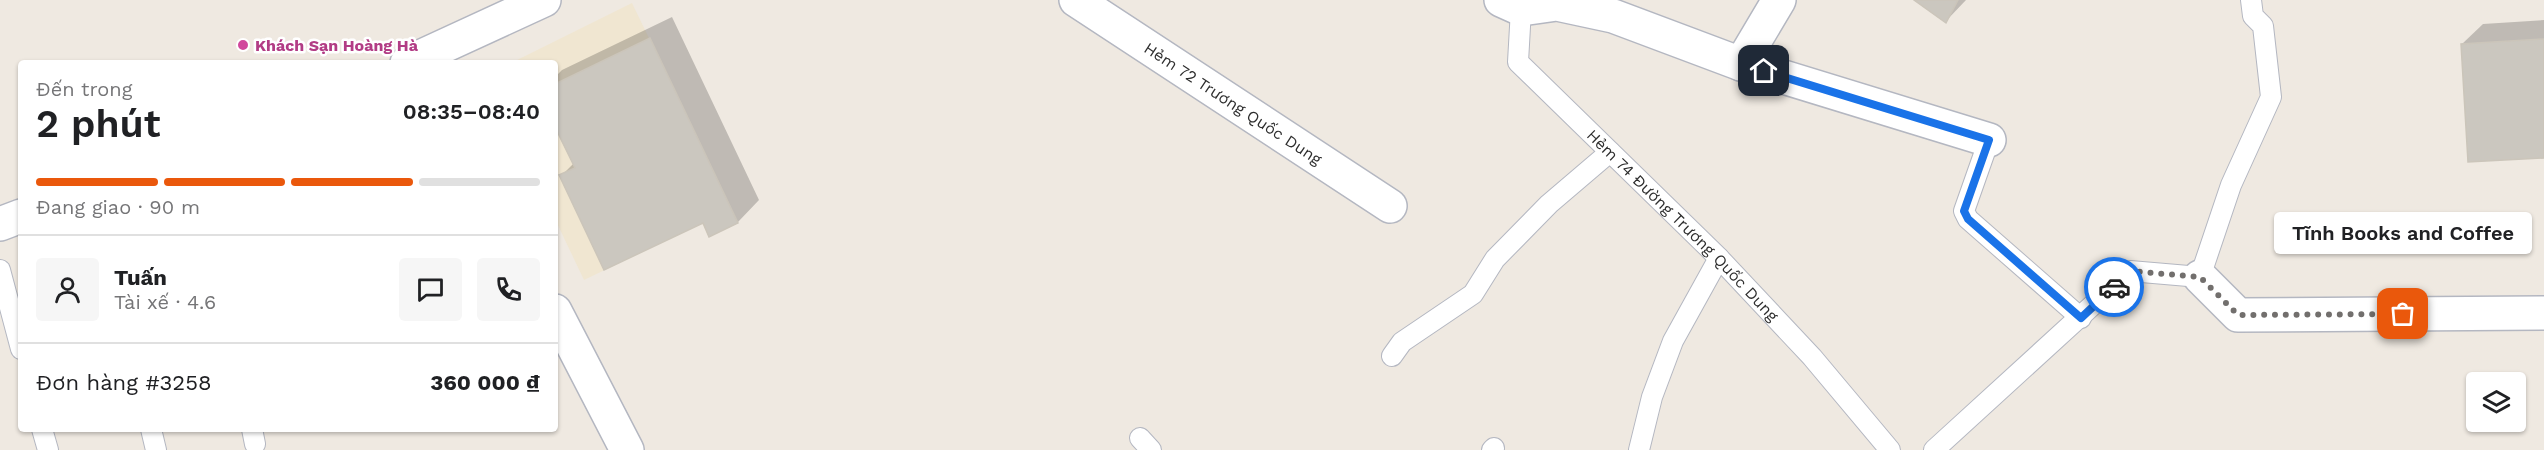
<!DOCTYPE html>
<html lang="vi">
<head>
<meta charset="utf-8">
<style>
	:root { --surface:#fff; --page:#f6f6f6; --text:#202124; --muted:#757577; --line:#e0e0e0; --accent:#ea580c }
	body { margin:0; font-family:"Work Sans",sans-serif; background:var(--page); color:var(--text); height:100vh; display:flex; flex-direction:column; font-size:22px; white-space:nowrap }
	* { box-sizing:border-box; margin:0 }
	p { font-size:20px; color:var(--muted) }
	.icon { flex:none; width:33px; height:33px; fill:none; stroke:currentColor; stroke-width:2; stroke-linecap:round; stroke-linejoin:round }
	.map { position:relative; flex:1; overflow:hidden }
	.details { position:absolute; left:18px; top:60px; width:540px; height:372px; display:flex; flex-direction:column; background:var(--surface); border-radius:6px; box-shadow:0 2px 4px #0004 }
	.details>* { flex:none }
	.controls { position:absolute; left:2466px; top:372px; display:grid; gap:12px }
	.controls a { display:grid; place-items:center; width:60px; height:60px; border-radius:6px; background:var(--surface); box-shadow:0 2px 4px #0004; font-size:30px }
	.pin { position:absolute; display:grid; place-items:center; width:51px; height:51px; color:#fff; margin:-26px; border-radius:12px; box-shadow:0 3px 9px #0006 }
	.courier { position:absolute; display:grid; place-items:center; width:60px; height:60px; margin:-30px; border:4px solid #1a73e8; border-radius:50%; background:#fff; color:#222; box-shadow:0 2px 8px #0007 }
	.bubble { position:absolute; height:42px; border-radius:6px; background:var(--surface); box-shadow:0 2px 4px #0004; font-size:20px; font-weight:600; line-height:42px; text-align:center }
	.head em { font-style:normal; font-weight:600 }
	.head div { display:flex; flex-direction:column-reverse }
	.head { display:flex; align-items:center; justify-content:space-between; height:102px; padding:0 18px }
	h1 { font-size:39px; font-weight:600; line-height:45px }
	.bar { display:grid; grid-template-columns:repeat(4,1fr); gap:9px 6px; align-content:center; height:72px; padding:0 18px }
	.bar i { height:8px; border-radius:4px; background:var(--line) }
	.bar .on { background:var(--accent) }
	.bar p { grid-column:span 4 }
	.line { display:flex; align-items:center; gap:15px; padding:0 18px; border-top:2px solid var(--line) }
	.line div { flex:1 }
	.round { display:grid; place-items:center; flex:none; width:63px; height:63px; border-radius:6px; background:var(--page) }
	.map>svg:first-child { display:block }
	.education { fill:#f0e6d1 }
	.shadow { fill:#0003 }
	.building { fill:#cbc7bf; stroke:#cbc5ba; stroke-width:1.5 }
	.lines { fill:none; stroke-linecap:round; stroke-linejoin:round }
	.service-casing { stroke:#b4b7c1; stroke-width:22 }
	.minor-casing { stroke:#b4b7c1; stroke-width:36 }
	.tertiary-casing { stroke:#b4b7c1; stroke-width:36 }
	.service { stroke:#fff; stroke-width:20 }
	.minor { stroke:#fff; stroke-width:33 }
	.tertiary { stroke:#fff; stroke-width:33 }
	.done { stroke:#726f6d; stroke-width:6; stroke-dasharray:0 10.8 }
	.route { stroke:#1a73e8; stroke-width:8 }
	.hotel-dot { fill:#d1479c; stroke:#fff; stroke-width:2 }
	.labels { text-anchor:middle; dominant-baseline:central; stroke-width:5; stroke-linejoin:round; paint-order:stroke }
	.hotel-label { font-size:16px; font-weight:bold; fill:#b23c85; stroke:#fff; text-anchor:start }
	.street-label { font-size:16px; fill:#2e2e2e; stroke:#fff }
</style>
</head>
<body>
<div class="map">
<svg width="2544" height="450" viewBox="0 0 2544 450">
	<rect width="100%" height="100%" fill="#efe9e1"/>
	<path class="education" d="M 632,3 L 738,223 L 709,237 L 702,223 L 584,280 L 555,219 L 555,63 L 511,63 Z"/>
	<g class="shadow">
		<path d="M 1917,0 L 1966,0 L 1946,21 Z"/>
		<path d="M 672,17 L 759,200 L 738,222 L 710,235 L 703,221 L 561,176 L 574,163 L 555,123 L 555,77 L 562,70 Z"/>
		<path d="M 2544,20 L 2544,156 L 2462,44 L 2483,24 Z"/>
	</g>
	<g class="building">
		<path d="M 1914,0 L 1958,0 L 1946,23 Z"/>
		<path d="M 650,38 L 738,223 L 709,237 L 703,223 L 604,270 L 559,175 L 575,168 L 555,127 L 555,84 Z"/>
		<path d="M 2544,39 L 2544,158 L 2468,162 L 2461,44 Z"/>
	</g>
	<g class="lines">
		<g class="service-casing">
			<g id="service">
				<path id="s1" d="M 1521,9 L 1518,62 L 1719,258 L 1812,357 L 1890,450"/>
				<path d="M 1989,140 L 1964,211 L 1968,219 L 2081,318"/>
				<path d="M 0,270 L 21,349"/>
				<path d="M 1392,356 L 1402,342 L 1473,294 L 1495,259 L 1549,204 L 1610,152"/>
				<path d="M 42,429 L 48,450"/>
				<path d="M 151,429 L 156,450"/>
				<path d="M 252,429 L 255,444"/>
				<path d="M 1140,438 L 1151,450"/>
				<path d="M 1492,450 L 1494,448"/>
				<path d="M 1639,450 L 1652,397 L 1673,341 L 1719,258"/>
				<path d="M 1934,450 L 2130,271 L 2200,277 L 2231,185 L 2271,97 L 2263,26 L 2253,16 L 2251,0"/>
			</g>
		</g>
		<g class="minor-casing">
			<g id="minor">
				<path id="s2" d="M 1076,0 L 1390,206"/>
				<path d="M 1501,0 L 1521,9 L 1557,4 L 1613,16 L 1741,64 L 1989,140"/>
				<path d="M 1741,64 L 1779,0"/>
				<path d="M 2200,277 L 2238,315 L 2544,313"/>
				<path d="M 555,311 L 627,450"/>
			</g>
		</g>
		<g class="tertiary-casing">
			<g id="tertiary">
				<path d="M 407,63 L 544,0"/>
				<path d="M 0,224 L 21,216"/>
			</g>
		</g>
		<use href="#service" class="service"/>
		<use href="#minor" class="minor"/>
		<use href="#tertiary" class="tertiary"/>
	</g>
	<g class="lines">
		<path class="done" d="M 2114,287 L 2130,271 L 2200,277 L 2238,315 L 2403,314"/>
		<path class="route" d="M 1764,71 L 1989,140 L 1964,211 L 1968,219 L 2081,318 L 2114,287"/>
	</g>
	<circle class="hotel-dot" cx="243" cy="45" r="6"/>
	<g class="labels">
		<g class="hotel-label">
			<text x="255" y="45">Khách Sạn Hoàng Hà</text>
		</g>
		<g class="street-label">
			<text stroke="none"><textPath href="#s2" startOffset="188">Hẻm 72 Trương Quốc Dung</textPath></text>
			<text stroke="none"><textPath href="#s1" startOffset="285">Hẻm 74 Đường Trương Quốc Dung</textPath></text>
		</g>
	</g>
</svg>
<div class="controls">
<a><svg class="icon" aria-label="layers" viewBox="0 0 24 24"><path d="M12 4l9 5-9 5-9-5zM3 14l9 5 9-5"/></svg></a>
</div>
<div class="pin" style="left:2403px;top:314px;background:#ea580c"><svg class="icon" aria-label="bag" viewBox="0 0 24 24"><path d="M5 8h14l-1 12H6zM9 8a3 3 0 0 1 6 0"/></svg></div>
<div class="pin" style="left:1764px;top:71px;background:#1f2937"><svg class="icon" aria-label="home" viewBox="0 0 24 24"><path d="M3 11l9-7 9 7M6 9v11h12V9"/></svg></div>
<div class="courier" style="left:2114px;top:287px"><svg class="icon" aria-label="car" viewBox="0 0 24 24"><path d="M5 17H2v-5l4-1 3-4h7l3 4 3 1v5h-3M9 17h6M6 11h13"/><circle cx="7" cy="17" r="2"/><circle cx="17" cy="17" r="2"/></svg></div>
<div class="bubble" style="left:2274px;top:212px;width:258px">Tĩnh Books and Coffee</div>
<section class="details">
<div class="head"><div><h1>2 phút</h1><p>Đến trong</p></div><em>08:35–08:40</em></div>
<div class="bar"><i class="on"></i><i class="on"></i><i class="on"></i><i></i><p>Đang giao · 90 m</p></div>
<div class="line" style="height:108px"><a class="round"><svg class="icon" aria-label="person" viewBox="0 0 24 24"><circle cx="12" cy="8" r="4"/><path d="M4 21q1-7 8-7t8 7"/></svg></a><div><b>Tuấn</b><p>Tài xế · 4.6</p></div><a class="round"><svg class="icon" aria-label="chat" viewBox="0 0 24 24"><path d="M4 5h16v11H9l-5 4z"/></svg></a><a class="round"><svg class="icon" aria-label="phone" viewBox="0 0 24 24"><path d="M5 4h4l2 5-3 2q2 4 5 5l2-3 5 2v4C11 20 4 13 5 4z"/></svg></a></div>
<div class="line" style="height:78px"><div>Đơn hàng #3258</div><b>360 000 ₫</b></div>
</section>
</div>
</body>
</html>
